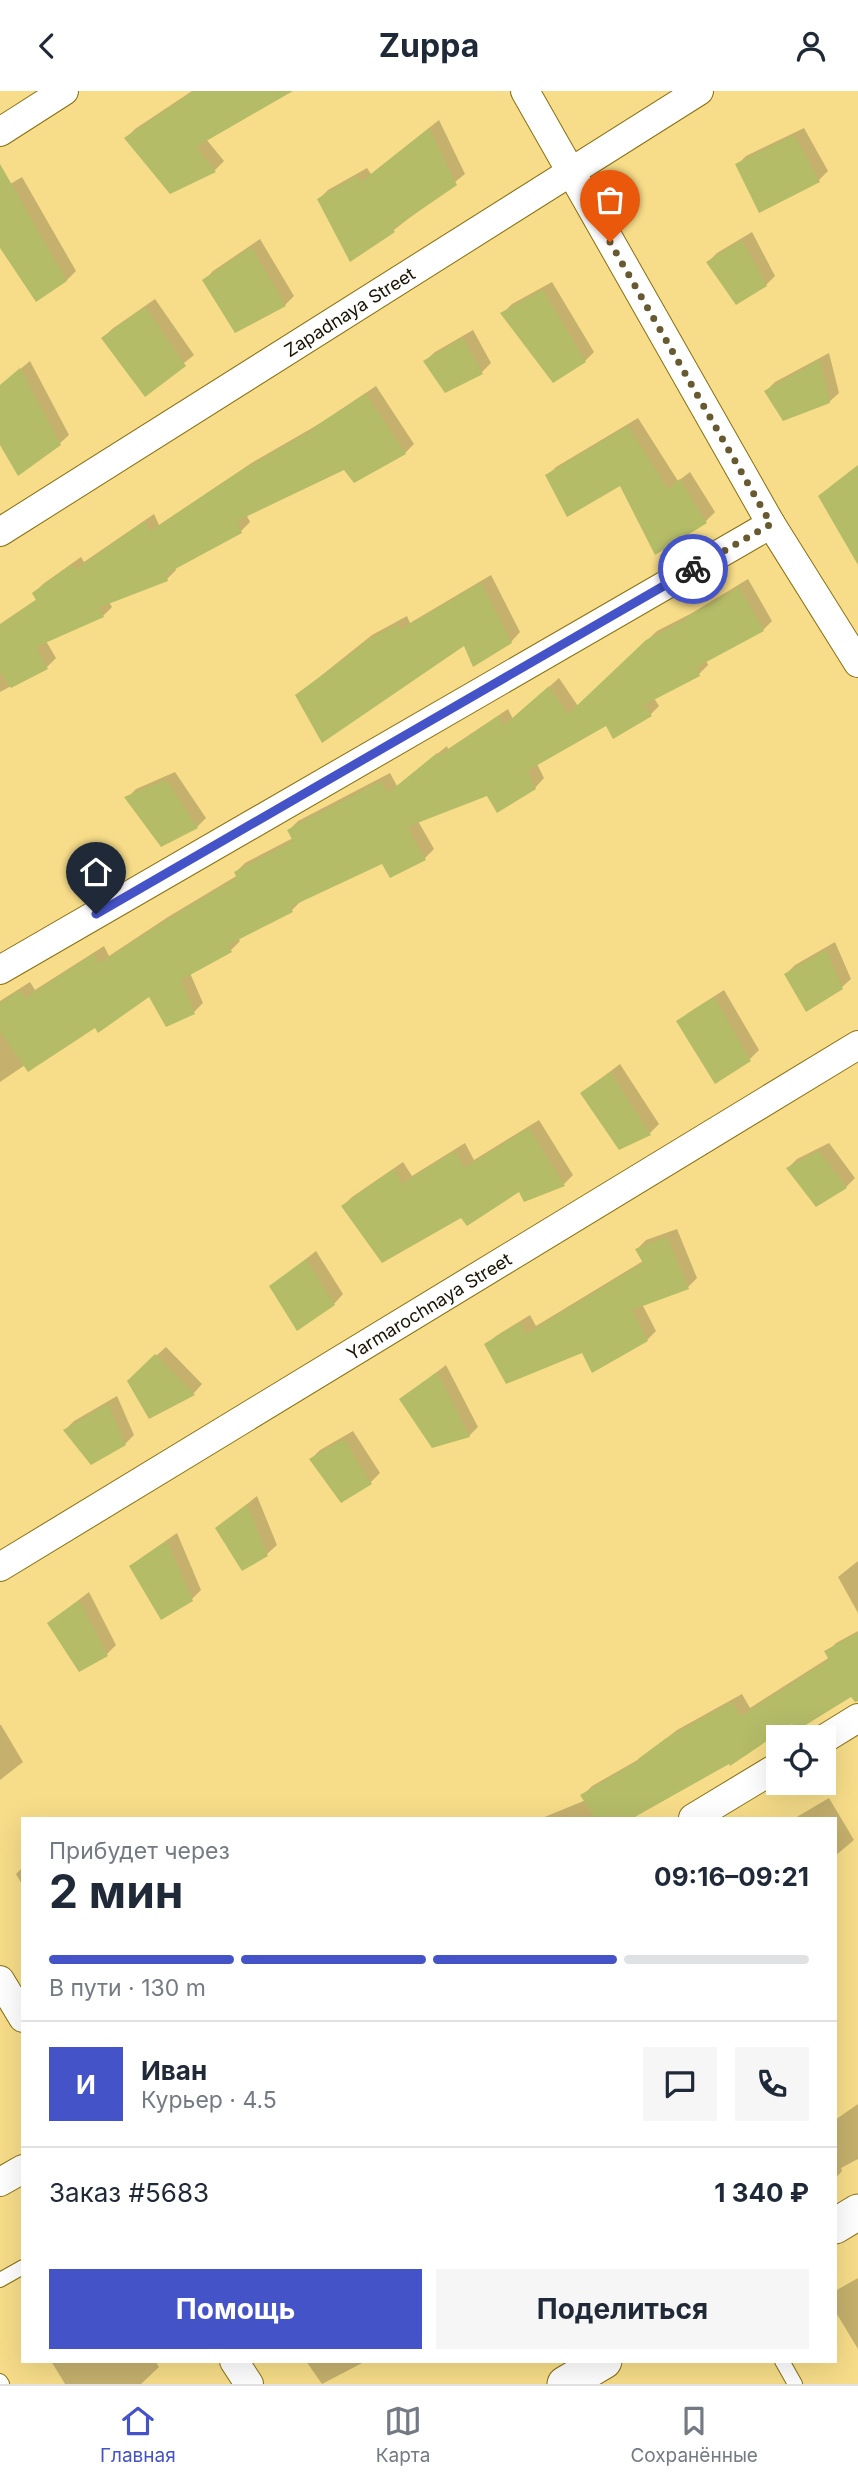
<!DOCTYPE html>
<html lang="ru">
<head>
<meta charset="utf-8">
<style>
	:root { --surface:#fff; --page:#f6f6f7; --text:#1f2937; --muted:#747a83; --line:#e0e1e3; --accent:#4453c7 }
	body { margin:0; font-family:Inter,sans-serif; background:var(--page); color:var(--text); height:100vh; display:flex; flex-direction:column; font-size:26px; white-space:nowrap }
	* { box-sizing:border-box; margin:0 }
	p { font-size:23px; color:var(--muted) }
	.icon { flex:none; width:38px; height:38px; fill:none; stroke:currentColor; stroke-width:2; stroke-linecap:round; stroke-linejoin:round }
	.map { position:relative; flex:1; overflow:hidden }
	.sheet { position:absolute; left:21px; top:1726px; width:816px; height:546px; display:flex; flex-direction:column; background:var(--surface); border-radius:0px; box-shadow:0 7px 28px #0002 }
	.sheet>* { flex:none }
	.controls { position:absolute; left:766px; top:1634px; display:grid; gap:14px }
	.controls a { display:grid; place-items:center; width:70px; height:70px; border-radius:0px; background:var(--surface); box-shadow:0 7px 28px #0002; font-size:35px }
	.pin { position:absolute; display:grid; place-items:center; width:60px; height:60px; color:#fff; margin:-72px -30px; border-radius:50% 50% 50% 0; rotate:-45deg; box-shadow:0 0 7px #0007 }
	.pin .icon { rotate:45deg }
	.courier { position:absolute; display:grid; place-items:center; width:70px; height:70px; margin:-35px; border:5px solid #4453c7; border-radius:50%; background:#fff; color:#222; box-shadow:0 2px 9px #0007 }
	.headline em { font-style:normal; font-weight:700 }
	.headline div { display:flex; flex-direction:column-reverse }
	.headline { display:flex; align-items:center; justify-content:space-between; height:119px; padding:0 28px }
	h1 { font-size:46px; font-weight:700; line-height:52px }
	.bar { display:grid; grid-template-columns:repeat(4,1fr); gap:10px 7px; align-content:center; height:84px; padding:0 28px }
	.bar i { height:9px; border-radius:5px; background:var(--line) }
	.bar .current { background:var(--accent) }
	.bar p { grid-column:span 4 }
	.line { display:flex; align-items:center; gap:18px; padding:0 28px; border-top:2px solid var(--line) }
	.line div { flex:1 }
	.round { display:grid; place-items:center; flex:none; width:74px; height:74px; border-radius:0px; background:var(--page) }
	.cta { display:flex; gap:14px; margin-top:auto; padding:14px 28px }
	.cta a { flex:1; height:80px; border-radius:0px; background:var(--accent); color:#fff; font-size:28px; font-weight:700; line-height:80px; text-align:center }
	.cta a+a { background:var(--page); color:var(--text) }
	header { display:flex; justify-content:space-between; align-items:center; height:91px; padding:0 28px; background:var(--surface); font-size:32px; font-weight:700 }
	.tab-bar { display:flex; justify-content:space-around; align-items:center; height:98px; border-top:2px solid var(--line); background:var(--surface); font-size:19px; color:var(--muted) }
	.tab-bar a { display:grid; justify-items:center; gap:4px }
	.tab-bar .current { color:var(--accent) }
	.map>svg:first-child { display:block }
	.shadow { fill:#0003 }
	.building { fill:#b5bc68 }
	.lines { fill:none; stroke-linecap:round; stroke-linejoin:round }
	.service-casing { stroke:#876f10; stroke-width:16 }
	.minor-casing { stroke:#876f10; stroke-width:30 }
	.tertiary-casing { stroke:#876f10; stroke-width:37 }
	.service { stroke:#fff; stroke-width:14 }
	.minor { stroke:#fff; stroke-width:28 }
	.tertiary { stroke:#fff; stroke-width:35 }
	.done { stroke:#675930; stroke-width:7; stroke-dasharray:0 12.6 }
	.route { stroke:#4453c7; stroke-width:9 }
	.labels { text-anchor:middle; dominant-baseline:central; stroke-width:5; stroke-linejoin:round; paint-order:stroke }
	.street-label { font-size:18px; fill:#1a1200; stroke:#faebbb }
</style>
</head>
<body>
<header><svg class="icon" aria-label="back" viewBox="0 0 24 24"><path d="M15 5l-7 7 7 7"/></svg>Zuppa<svg class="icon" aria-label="person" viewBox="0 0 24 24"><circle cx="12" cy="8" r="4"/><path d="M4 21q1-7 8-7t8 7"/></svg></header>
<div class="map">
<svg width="858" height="2293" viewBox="0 0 858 2293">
	<rect width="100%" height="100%" fill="#f7dd89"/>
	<g class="shadow">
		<path d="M 192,0 L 277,0 L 206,48 L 224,70 L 215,79 L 171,101 L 126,47 L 135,38 Z"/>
		<path d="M 439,29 L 465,83 L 394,139 L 319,108 L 328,99 L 367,77 L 371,83 Z"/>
		<path d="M 804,37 L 828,80 L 819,89 L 737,74 L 746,65 Z"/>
		<path d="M 22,86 L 76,180 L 67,189 L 36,207 L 0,154 L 0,99 Z"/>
		<path d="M 752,141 L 775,185 L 766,194 L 708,171 L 717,162 Z"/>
		<path d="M 260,148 L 294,205 L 285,214 L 204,190 L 213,180 Z"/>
		<path d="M 552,191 L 594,261 L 585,270 L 503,222 L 512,213 Z"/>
		<path d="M 155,208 L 194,264 L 145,303 L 103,247 L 112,238 Z"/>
		<path d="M 473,239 L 491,272 L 482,281 L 445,300 L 425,270 L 435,261 Z"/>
		<path d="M 829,262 L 839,302 L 829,311 L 766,300 L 775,291 Z"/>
		<path d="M 30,270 L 69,344 L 59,353 L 0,350 L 0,295 Z"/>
		<path d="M 376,295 L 414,353 L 405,362 L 345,376 L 246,423 L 250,431 L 241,440 L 175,476 L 176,479 L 167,488 L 109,511 L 112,516 L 103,525 L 46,550 L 56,567 L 47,576 L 0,601 L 0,533 L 37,508 L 34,502 L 43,493 L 81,466 L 84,471 L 154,423 L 159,434 L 253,371 L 319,333 Z"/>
		<path d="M 638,327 L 678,390 L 690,381 L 715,421 L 706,430 L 621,393 L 547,385 L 556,376 Z"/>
		<path d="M 491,484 L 520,541 L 511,551 L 464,553 L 297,604 L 372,544 L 407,525 L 410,532 Z"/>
		<path d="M 748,488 L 772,530 L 763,539 L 706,569 L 708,574 L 699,583 L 654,607 L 659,615 L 650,624 L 606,633 L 537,673 L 544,687 L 535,697 L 488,703 L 418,730 L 434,758 L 425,767 L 383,771 L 301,810 L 292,819 L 238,847 L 240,850 L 231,859 L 190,882 L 203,912 L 194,921 L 150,904 L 25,974 L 0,991 L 0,910 L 30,891 L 35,899 L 104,855 L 109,865 L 168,826 L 238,784 L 236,781 L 245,772 L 293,747 L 289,739 L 298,730 L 390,682 L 397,695 L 447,655 L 448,658 L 508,618 L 513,628 L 559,587 L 578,615 L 657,540 L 692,522 Z"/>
		<path d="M 175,681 L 206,727 L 197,736 L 127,707 L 136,698 Z"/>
		<path d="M 835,851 L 851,888 L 841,897 L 786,883 L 795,874 Z"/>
		<path d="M 724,899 L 759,959 L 750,968 L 679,931 L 688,922 Z"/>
		<path d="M 620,973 L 659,1033 L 650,1042 L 620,1057 L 582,1002 Z"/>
		<path d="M 539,1029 L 573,1084 L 564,1093 L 524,1108 L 520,1099 L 462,1124 L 343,1115 L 352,1106 L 403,1071 L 412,1085 L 465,1052 L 474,1069 Z"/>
		<path d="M 829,1052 L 855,1087 L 846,1096 L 788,1077 L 797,1068 Z"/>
		<path d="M 677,1138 L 697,1187 L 688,1196 L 642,1213 L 656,1240 L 647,1249 L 583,1260 L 487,1254 L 496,1245 L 530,1224 L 536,1235 L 643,1170 L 637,1158 L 646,1149 Z"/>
		<path d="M 316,1160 L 343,1203 L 334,1213 L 272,1195 Z"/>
		<path d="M 166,1256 L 202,1293 L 194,1302 L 150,1325 L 138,1281 Z"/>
		<path d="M 446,1274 L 478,1336 L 469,1345 L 401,1308 Z"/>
		<path d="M 117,1305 L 134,1344 L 125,1353 L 65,1339 L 74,1330 Z"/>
		<path d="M 353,1340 L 380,1382 L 371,1391 L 311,1368 L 320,1359 Z"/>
		<path d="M 257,1405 L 277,1454 L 267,1463 L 242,1477 L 218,1437 Z"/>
		<path d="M 177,1442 L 201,1499 L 192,1508 L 132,1476 L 141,1467 Z"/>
		<path d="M 858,1470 L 858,1522 L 838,1486 Z"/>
		<path d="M 89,1501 L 116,1554 L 107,1563 L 79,1579 L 49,1532 Z"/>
		<path d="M 858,1540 L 858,1600 L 792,1630 L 730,1671 L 643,1719 L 634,1727 L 542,1727 L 586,1709 L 583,1704 L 592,1695 L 641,1667 L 677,1639 L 742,1603 L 750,1617 L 830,1566 L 827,1561 L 836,1552 Z"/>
		<path d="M 1,1634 L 23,1671 L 0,1689 L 0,1634 Z"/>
		<path d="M 829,1707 L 854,1749 L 835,1765 L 835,1727 L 795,1727 Z"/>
		<path d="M 23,1776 L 23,1795 L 16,1783 Z"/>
		<path d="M 858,2013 L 858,2068 L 841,2077 L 842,2080 L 835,2088 L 835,2029 Z"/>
		<path d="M 858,2187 L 858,2258 L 835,2220 L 835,2200 Z"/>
		<path d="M 51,2270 L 155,2270 L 159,2276 L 141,2293 L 65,2293 Z"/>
		<path d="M 306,2270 L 366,2270 L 322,2293 Z"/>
	</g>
	<g class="building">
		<path d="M 194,0 L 293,0 L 196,56 L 216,81 L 170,103 L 124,47 Z"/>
		<path d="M 429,37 L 457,94 L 393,138 L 395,141 L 350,171 L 317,108 L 357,85 L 361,91 Z"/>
		<path d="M 794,44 L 820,91 L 759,122 L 735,73 Z"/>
		<path d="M 0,73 L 67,190 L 36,211 L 0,157 Z"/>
		<path d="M 742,149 L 767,195 L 736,214 L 706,171 Z"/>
		<path d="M 251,156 L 286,215 L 235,242 L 202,189 Z"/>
		<path d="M 543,199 L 586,271 L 553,292 L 500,222 Z"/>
		<path d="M 145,216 L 186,275 L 145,306 L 101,247 Z"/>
		<path d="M 463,247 L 483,283 L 445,302 L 423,270 Z"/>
		<path d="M 820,269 L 830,312 L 783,330 L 764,300 Z"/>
		<path d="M 20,277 L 61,354 L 18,385 L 0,354 L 0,294 Z"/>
		<path d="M 366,303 L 406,363 L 354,392 L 344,379 L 237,430 L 242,442 L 166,483 L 168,490 L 98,517 L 104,526 L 36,556 L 48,578 L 11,597 L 0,581 L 0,534 L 36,509 L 32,502 L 72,473 L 75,479 L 145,430 L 149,441 L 242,379 L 315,338 L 314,336 Z"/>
		<path d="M 628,335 L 668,398 L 680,388 L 707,432 L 655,464 L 620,395 L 567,426 L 545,384 Z"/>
		<path d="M 858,374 L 858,474 L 818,405 Z"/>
		<path d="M 481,492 L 512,552 L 473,576 L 464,555 L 322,652 L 295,604 L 362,555 L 361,553 L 398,533 L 400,539 Z"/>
		<path d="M 739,496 L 764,540 L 697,576 L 700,585 L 644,614 L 652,625 L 613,648 L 606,635 L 527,680 L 536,698 L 497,722 L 487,705 L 407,736 L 426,769 L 390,787 L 382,773 L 290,816 L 293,821 L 228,854 L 232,861 L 181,889 L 195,923 L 166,936 L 149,906 L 98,942 L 95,937 L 28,981 L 0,940 L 0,912 L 21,899 L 25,907 L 94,863 L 99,873 L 157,835 L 237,787 L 234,781 L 293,750 L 287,739 L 381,690 L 388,702 L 437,662 L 439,665 L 498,625 L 503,635 L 549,595 L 568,623 L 646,549 L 687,528 L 686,526 Z"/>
		<path d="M 166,689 L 198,737 L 161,756 L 124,706 Z"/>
		<path d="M 826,859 L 843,898 L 806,921 L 784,883 Z"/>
		<path d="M 714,906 L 751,970 L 715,993 L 676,930 Z"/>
		<path d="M 610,981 L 651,1044 L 619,1059 L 580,1002 Z"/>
		<path d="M 529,1037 L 565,1095 L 524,1111 L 519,1101 L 467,1135 L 461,1127 L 382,1172 L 341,1115 L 394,1078 L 402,1093 L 455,1060 L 464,1077 Z"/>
		<path d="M 819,1060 L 847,1097 L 816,1116 L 786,1077 Z"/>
		<path d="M 667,1146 L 689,1198 L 632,1219 L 648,1250 L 592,1282 L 582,1262 L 506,1293 L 484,1253 L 520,1231 L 526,1243 L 643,1172 L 635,1158 Z"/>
		<path d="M 306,1168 L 335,1214 L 297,1240 L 269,1195 Z"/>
		<path d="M 155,1263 L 195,1304 L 149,1328 L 127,1290 Z"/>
		<path d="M 437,1281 L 470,1346 L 432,1357 L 399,1308 Z"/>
		<path d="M 108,1313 L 126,1354 L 91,1374 L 63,1339 Z"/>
		<path d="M 344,1348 L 372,1393 L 341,1412 L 309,1368 Z"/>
		<path d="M 247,1413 L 268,1465 L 242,1480 L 215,1437 Z"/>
		<path d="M 167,1450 L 193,1510 L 161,1529 L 129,1475 Z"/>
		<path d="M 79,1509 L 108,1565 L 79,1581 L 47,1532 Z"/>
		<path d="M 858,1542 L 858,1610 L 855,1611 L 851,1606 L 796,1640 L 792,1633 L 730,1675 L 729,1673 L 633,1727 L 595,1727 L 580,1704 L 639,1670 L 638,1668 L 665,1648 L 732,1611 L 741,1625 L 829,1569 L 824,1560 Z"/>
	</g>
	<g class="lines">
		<g class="service-casing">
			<g id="service">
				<path d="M 0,2189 L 23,2176"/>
				<path d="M 782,2270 L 795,2293"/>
				<path d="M 0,2290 L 2,2293"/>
			</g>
		</g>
		<g class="minor-casing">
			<g id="minor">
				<path d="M 525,0 L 771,433 L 858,572"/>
				<path d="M 0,41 L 64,0"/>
				<path id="s1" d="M 0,441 L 699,0"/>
				<path d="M 0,879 L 771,433"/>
				<path id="s2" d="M 0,1476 L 858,954"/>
				<path d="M 824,1648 L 858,1627"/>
				<path d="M 693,1727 L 779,1675"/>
				<path d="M 0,1889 L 23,1927"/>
				<path d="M 0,2091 L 23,2078"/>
				<path d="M 234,2270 L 249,2293"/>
			</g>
		</g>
		<g class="tertiary-casing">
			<g id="tertiary">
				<path d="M 835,2135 L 858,2121"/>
				<path d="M 565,2293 L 604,2270"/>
			</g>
		</g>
		<use href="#service" class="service"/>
		<use href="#minor" class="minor"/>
		<use href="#tertiary" class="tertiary"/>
	</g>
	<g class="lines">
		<path class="done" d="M 610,151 L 771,433 L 693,478"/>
		<path class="route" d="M 96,823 L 693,478"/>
	</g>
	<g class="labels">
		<g class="street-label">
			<text stroke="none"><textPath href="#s1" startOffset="413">Zapadnaya Street</textPath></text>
			<text stroke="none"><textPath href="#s2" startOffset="502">Yarmarochnaya Street</textPath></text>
		</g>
	</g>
</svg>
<div class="controls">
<a><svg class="icon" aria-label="locate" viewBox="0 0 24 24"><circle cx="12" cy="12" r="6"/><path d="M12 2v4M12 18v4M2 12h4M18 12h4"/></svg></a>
</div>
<div class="pin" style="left:610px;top:151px;background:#ea580c"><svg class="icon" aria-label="bag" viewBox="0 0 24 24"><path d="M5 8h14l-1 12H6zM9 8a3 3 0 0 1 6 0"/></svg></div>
<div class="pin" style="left:96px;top:823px;background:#1f2937"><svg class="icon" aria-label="home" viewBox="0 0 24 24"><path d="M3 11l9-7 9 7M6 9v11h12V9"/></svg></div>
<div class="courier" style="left:693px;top:478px"><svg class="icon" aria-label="bike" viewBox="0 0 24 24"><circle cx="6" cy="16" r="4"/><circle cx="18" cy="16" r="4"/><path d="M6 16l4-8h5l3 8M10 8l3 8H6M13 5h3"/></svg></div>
<section class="sheet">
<div class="headline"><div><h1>2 мин</h1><p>Прибудет через</p></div><em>09:16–09:21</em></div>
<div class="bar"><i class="current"></i><i class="current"></i><i class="current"></i><i></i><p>В пути · 130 m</p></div>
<div class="line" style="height:126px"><b class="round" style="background:var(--accent);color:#fff">И</b><div><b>Иван</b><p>Курьер · 4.5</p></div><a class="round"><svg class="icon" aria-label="chat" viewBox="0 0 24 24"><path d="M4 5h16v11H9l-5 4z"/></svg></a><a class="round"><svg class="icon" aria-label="phone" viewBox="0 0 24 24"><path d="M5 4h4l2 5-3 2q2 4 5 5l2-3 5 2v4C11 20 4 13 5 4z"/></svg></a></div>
<div class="line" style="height:91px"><div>Заказ #5683</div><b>1 340 ₽</b></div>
<div class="cta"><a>Помощь</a><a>Поделиться</a></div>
</section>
</div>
<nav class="tab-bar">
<a class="current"><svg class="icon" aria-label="home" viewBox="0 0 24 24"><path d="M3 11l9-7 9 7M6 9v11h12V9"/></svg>Главная</a>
<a><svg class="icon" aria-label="map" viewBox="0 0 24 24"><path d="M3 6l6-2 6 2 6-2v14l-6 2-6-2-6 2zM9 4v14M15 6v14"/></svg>Карта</a>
<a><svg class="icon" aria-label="saved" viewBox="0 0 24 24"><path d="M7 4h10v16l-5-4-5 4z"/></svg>Сохранённые</a>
</nav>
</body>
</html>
